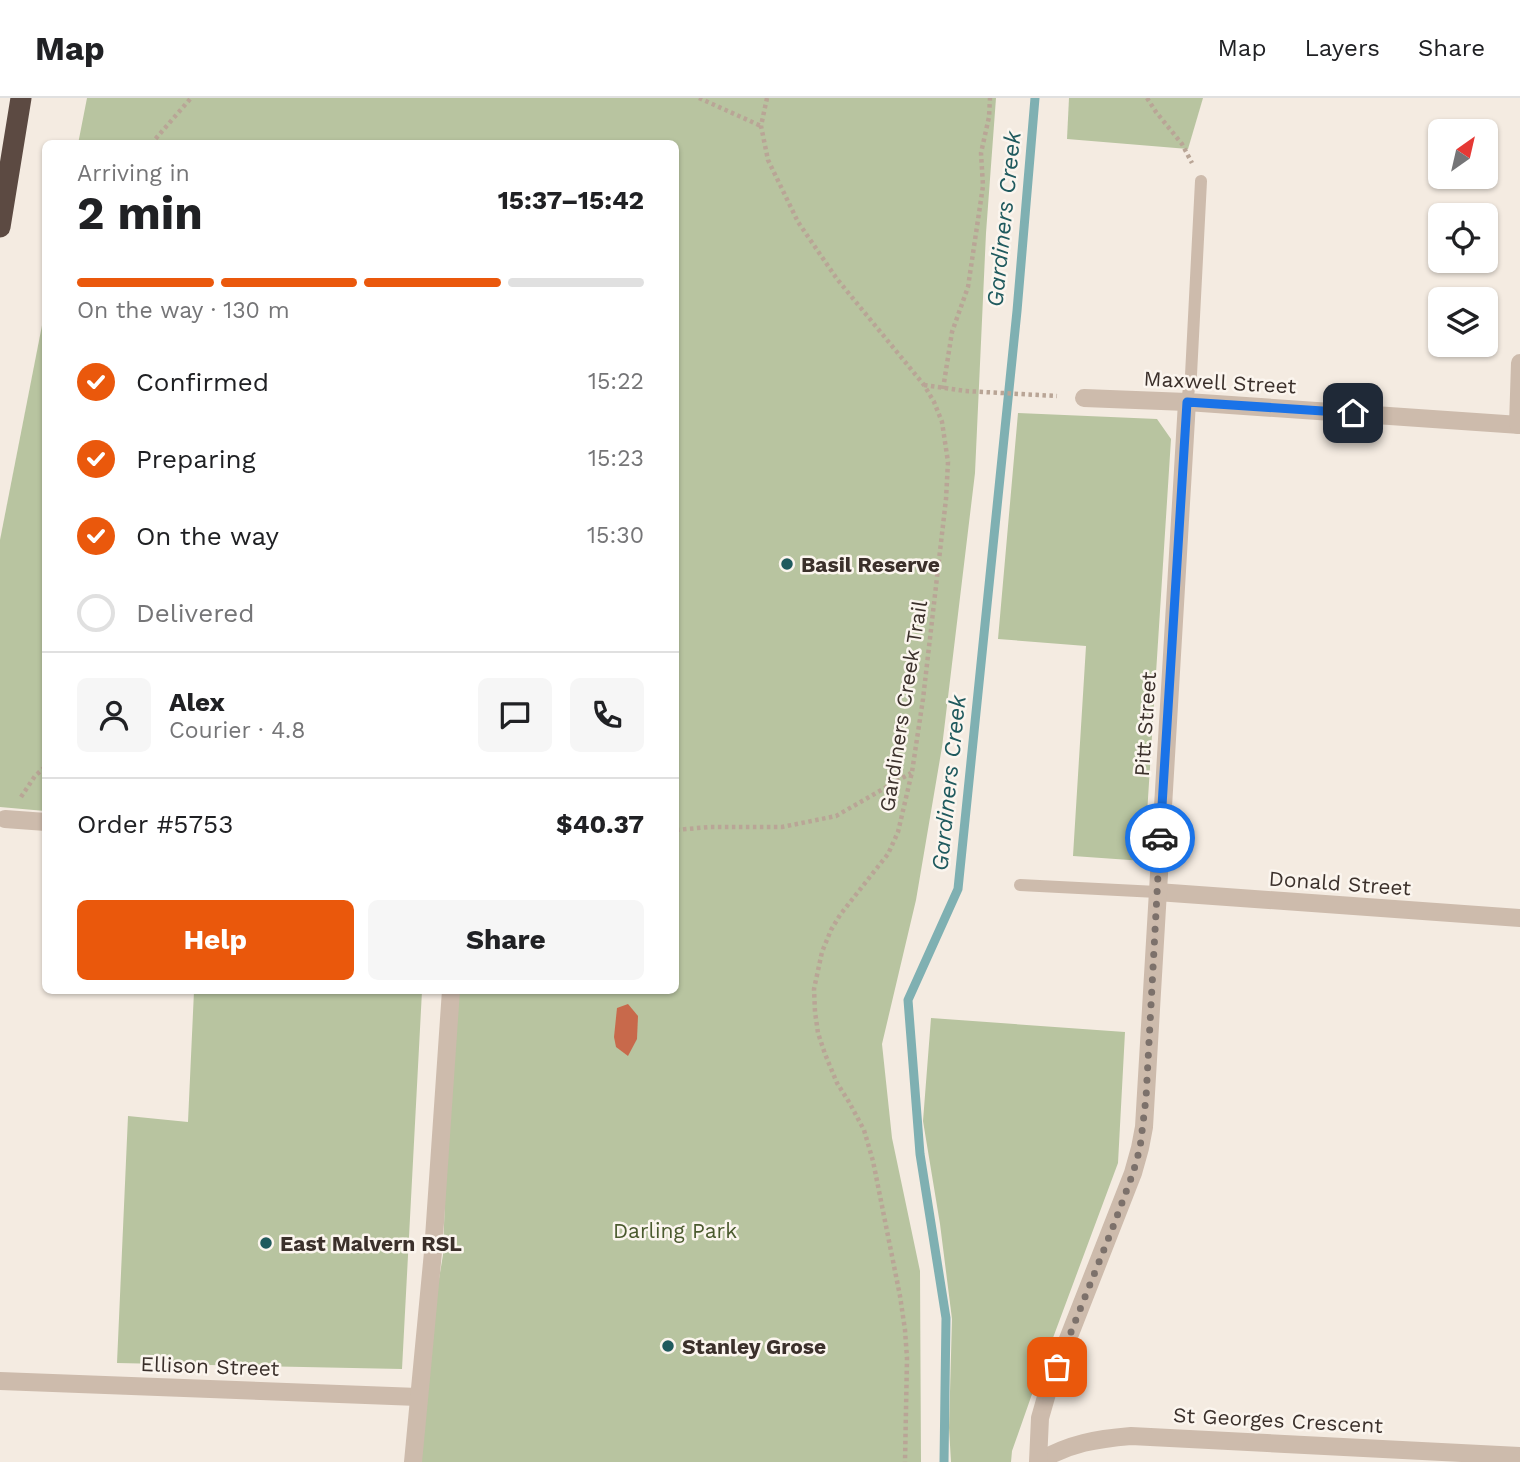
<!DOCTYPE html>
<html lang="en">
<head>
<meta charset="utf-8">
<style>
	:root { --surface:#fff; --page:#f6f6f6; --text:#202124; --muted:#757577; --line:#e0e0e0; --accent:#ea580c }
	body { margin:0; font-family:"Work Sans",sans-serif; background:var(--page); color:var(--text); height:100vh; display:flex; flex-direction:column; font-size:26px; white-space:nowrap }
	* { box-sizing:border-box; margin:0 }
	p { font-size:23px; color:var(--muted) }
	.icon { flex:none; width:38px; height:38px; fill:none; stroke:currentColor; stroke-width:2; stroke-linecap:round; stroke-linejoin:round }
	.map { position:relative; flex:1; overflow:hidden }
	.panel { position:absolute; left:42px; top:42px; width:637px; height:854px; display:flex; flex-direction:column; background:var(--surface); border-radius:10px; box-shadow:0 2px 5px #0004 }
	.panel>* { flex:none }
	.needle { width:46px; rotate:34deg }
	.tools { position:absolute; left:1428px; top:21px; display:grid; gap:14px }
	.tools a { display:grid; place-items:center; width:70px; height:70px; border-radius:10px; background:var(--surface); box-shadow:0 2px 5px #0004; font-size:35px }
	.pin { position:absolute; display:grid; place-items:center; width:60px; height:60px; color:#fff; margin:-30px; border-radius:14px; box-shadow:0 4px 10px #0006 }
	.courier { position:absolute; display:grid; place-items:center; width:70px; height:70px; margin:-35px; border:5px solid #1a73e8; border-radius:50%; background:#fff; color:#222; box-shadow:0 2px 9px #0007 }
	.head em { font-style:normal; font-weight:700 }
	.head div { display:flex; flex-direction:column-reverse }
	.head { display:flex; align-items:center; justify-content:space-between; height:119px; padding:0 35px }
	h1 { font-size:46px; font-weight:700; line-height:52px }
	.bar { display:grid; grid-template-columns:repeat(4,1fr); gap:10px 7px; align-content:center; height:84px; padding:0 35px }
	.bar i { height:9px; border-radius:5px; background:var(--line) }
	.bar .on { background:var(--accent) }
	.bar p { grid-column:span 4 }
	.line { display:flex; align-items:center; gap:18px; padding:0 35px; border-top:2px solid var(--line) }
	.line div { flex:1 }
	.round { display:grid; place-items:center; flex:none; width:74px; height:74px; border-radius:10px; background:var(--page) }
	ol { padding:0 35px; list-style:none }
	li { display:flex; align-items:center; gap:21px; height:77px }
	li p { margin-inline-start:auto }
	li .icon { padding:7px; border-radius:50%; background:var(--accent); color:#fff; stroke-width:4 }
	li:last-child { color:var(--muted) }
	li i { width:38px; height:38px; border:4px solid var(--line); border-radius:50% }
	.cta { display:flex; gap:14px; margin-top:auto; padding:14px 35px }
	.cta a { flex:1; height:80px; border-radius:10px; background:var(--accent); color:#fff; font-size:28px; font-weight:700; line-height:80px; text-align:center }
	.cta a+a { background:var(--page); color:var(--text) }
	header { display:flex; align-items:center; gap:42px; box-sizing:border-box; height:98px; padding:0 35px; background:var(--surface); border-bottom:2px solid var(--line) }
	header strong { font-size:33px }
	nav { display:flex; gap:38px; margin-inline-start:auto; font-size:24px }
	.map>svg:first-child { display:block }
	.green { fill:#b8c4a0 }
	.lines { fill:none; stroke-linecap:round; stroke-linejoin:round }
	.stream { stroke:#7fb0b2; stroke-width:9 }
	.building { fill:#c8694b }
	.path { stroke:#b9a596; stroke-width:4.5; stroke-dasharray:3.5 3.5; stroke-linecap:butt }
	.service { stroke:#cdbbac; stroke-width:12 }
	.minor { stroke:#cdbbac; stroke-width:18 }
	.motorway { stroke:#5c4a42; stroke-width:21 }
	.done { stroke:#7c716b; stroke-width:7; stroke-dasharray:0 12.6 }
	.route { stroke:#1a73e8; stroke-width:9 }
	.poi-dot { fill:#1f5a5e; stroke:#fbf5ee; stroke-width:2.5 }
	.labels { text-anchor:middle; dominant-baseline:central; stroke-width:5; stroke-linejoin:round; paint-order:stroke }
	.street-label { font-size:21px; fill:#3b302b; stroke:#fbf5ee }
	.poi-label { font-size:21px; font-weight:bold; fill:#3b302b; stroke:#fbf5ee; text-anchor:start }
	.park-label { font-size:21px; fill:#4a5a2e; stroke:#fbf5ee }
	.water-label { font-size:23px; font-style:italic; fill:#1f5a5e; stroke:#fbf5ee }
</style>
</head>
<body>
<header>
<strong>Map</strong>
<nav><a>Map</a><a>Layers</a><a>Share</a></nav>
</header>
<div class="map">
<svg width="1520" height="1364" viewBox="0 0 1520 1364">
	<rect width="100%" height="100%" fill="#f4ebe1"/>
	<g class="green">
		<path d="M 87,0 L 996,0 L 986,135 L 975,375 L 942,649 L 916,802 L 882,946 L 892,1040 L 920,1173 L 921,1364 L 408,1364 L 443,1157 L 452,893 L 676,892 L 676,46 L 78,46 Z"/>
		<path d="M 1069,0 L 1203,0 L 1188,51 L 1067,41 Z"/>
		<path d="M 45,212 L 46,712 L 45,713 L 0,709 L 0,442 Z"/>
		<path d="M 1018,315 L 1157,321 L 1171,341 L 1144,763 L 1073,758 L 1086,548 L 998,541 Z"/>
		<path d="M 194,893 L 422,893 L 402,1271 L 117,1265 L 128,1018 L 188,1024 Z"/>
		<path d="M 931,920 L 1125,934 L 1118,1065 L 1031,1299 L 1012,1353 L 1011,1364 L 951,1364 L 949,1330 L 952,1221 L 940,1126 L 923,1023 Z"/>
	</g>
	<g class="lines">
		<path class="stream" d="M 944,1364 L 946,1220 L 920,1056 L 908,902 L 958,791 L 1017,213 L 1035,0"/>
	</g>
	<path class="building" d="M 628,906 L 638,918 L 637,941 L 628,958 L 616,949 L 614,939 L 617,910 Z"/>
	<g class="lines">
		<g class="path">
			<path d="M 699,0 L 761,28"/>
			<path d="M 767,0 L 761,28 L 768,62 L 798,124 L 837,181 L 924,287 L 934,304 L 942,324 L 948,364 L 946,401 L 923,601 L 912,674 L 898,734 L 888,756 L 840,817 L 831,832 L 822,854 L 814,891 L 815,914 L 818,935 L 825,956 L 837,985 L 849,1004 L 864,1032 L 873,1063 L 900,1198 L 905,1232 L 907,1260 L 905,1364"/>
			<path d="M 1147,0 L 1156,14 L 1182,46 L 1192,65"/>
			<path d="M 151,46 L 191,0"/>
			<path d="M 924,287 L 965,293 L 1057,298"/>
			<path d="M 943,291 L 952,234 L 968,189 L 983,88 L 981,55 L 989,19 L 990,0"/>
			<path d="M 21,699 L 35,678 L 46,668"/>
			<path d="M 676,732 L 709,729 L 782,729 L 836,718 L 911,675"/>
		</g>
		<g class="service">
			<path d="M 1187,304 L 1191,277 L 1201,83"/>
			<path d="M 1020,787 L 1157,794"/>
		</g>
		<g class="minor">
			<path d="M 1084,300 L 1187,304 L 1520,327"/>
			<path d="M 1518,327 L 1520,265"/>
			<path d="M 5,721 L 46,724"/>
			<path d="M 1157,794 L 1520,820"/>
			<path d="M 0,1283 L 418,1299"/>
			<path d="M 1039,1363 C 1071,1345 1096,1341 1131,1338 L 1520,1358"/>
			<path d="M 413,1364 L 433,1154 L 451,892"/>
			<path d="M 1038,1364 L 1040,1320 L 1048,1292 L 1133,1075 L 1140,1050 L 1144,1029 L 1187,304"/>
		</g>
		<path class="motorway" d="M 0,129 L 21,0"/>
	</g>
	<g class="lines">
		<path class="done" d="M 1057,1269 L 1113,1129 L 1133,1075 L 1140,1050 L 1146,1000 L 1160,740"/>
		<path class="route" d="M 1160,740 L 1187,304 L 1353,315"/>
	</g>
	<g class="poi-dot">
		<circle cx="787" cy="466" r="7"/>
		<circle cx="266" cy="1145" r="7"/>
		<circle cx="668" cy="1248" r="7"/>
	</g>
	<g class="labels">
		<g class="street-label">
			<text transform="translate(1220 284) rotate(3)">Maxwell Street</text>
			<text transform="translate(903 608) rotate(-81)">Gardiners Creek Trail</text>
			<text transform="translate(1145 626) rotate(-86)">Pitt Street</text>
			<text transform="translate(1340 785) rotate(4)">Donald Street</text>
			<text transform="translate(210 1268) rotate(2)">Ellison Street</text>
			<text transform="translate(1278 1322) rotate(3)">St Georges Crescent</text>
		</g>
		<g class="poi-label">
			<text x="801" y="466">Basil Reserve</text>
			<text x="280" y="1145">East Malvern RSL</text>
			<text x="682" y="1248">Stanley Grose</text>
		</g>
		<g class="park-label">
			<text x="675" y="1132">Darling Park</text>
		</g>
		<g class="water-label">
			<text transform="translate(1004 121) rotate(-84)">Gardiners Creek</text>
			<text transform="translate(949 685) rotate(-84)">Gardiners Creek</text>
		</g>
	</g>
</svg>
<div class="tools">
<a><svg class="needle" viewBox="-14 -14 28 28"><path d="M0-13l5 13h-10z" fill="#e53935"/><path d="M0 13l5-13h-10z" fill="#757577"/></svg></a>
<a><svg class="icon" aria-label="locate" viewBox="0 0 24 24"><circle cx="12" cy="12" r="6"/><path d="M12 2v4M12 18v4M2 12h4M18 12h4"/></svg></a>
<a><svg class="icon" aria-label="layers" viewBox="0 0 24 24"><path d="M12 4l9 5-9 5-9-5zM3 14l9 5 9-5"/></svg></a>
</div>
<div class="pin" style="left:1057px;top:1269px;background:#ea580c"><svg class="icon" aria-label="bag" viewBox="0 0 24 24"><path d="M5 8h14l-1 12H6zM9 8a3 3 0 0 1 6 0"/></svg></div>
<div class="pin" style="left:1353px;top:315px;background:#1f2937"><svg class="icon" aria-label="home" viewBox="0 0 24 24"><path d="M3 11l9-7 9 7M6 9v11h12V9"/></svg></div>
<div class="courier" style="left:1160px;top:740px"><svg class="icon" aria-label="car" viewBox="0 0 24 24"><path d="M5 17H2v-5l4-1 3-4h7l3 4 3 1v5h-3M9 17h6M6 11h13"/><circle cx="7" cy="17" r="2"/><circle cx="17" cy="17" r="2"/></svg></div>
<section class="panel">
<div class="head"><div><h1>2 min</h1><p>Arriving in</p></div><em>15:37–15:42</em></div>
<div class="bar"><i class="on"></i><i class="on"></i><i class="on"></i><i></i><p>On the way · 130 m</p></div>
<ol>
<li><svg class="icon" aria-label="check" viewBox="0 0 24 24"><path d="M5 12l5 5 9-10"/></svg>Confirmed<p>15:22</p></li>
<li><svg class="icon" aria-label="check" viewBox="0 0 24 24"><path d="M5 12l5 5 9-10"/></svg>Preparing<p>15:23</p></li>
<li><svg class="icon" aria-label="check" viewBox="0 0 24 24"><path d="M5 12l5 5 9-10"/></svg>On the way<p>15:30</p></li>
<li><i></i>Delivered</li>
</ol>
<div class="line" style="height:126px"><a class="round"><svg class="icon" aria-label="person" viewBox="0 0 24 24"><circle cx="12" cy="8" r="4"/><path d="M4 21q1-7 8-7t8 7"/></svg></a><div><b>Alex</b><p>Courier · 4.8</p></div><a class="round"><svg class="icon" aria-label="chat" viewBox="0 0 24 24"><path d="M4 5h16v11H9l-5 4z"/></svg></a><a class="round"><svg class="icon" aria-label="phone" viewBox="0 0 24 24"><path d="M5 4h4l2 5-3 2q2 4 5 5l2-3 5 2v4C11 20 4 13 5 4z"/></svg></a></div>
<div class="line" style="height:91px"><div>Order #5753</div><b>$40.37</b></div>
<div class="cta"><a>Help</a><a>Share</a></div>
</section>
</div>
</body>
</html>
